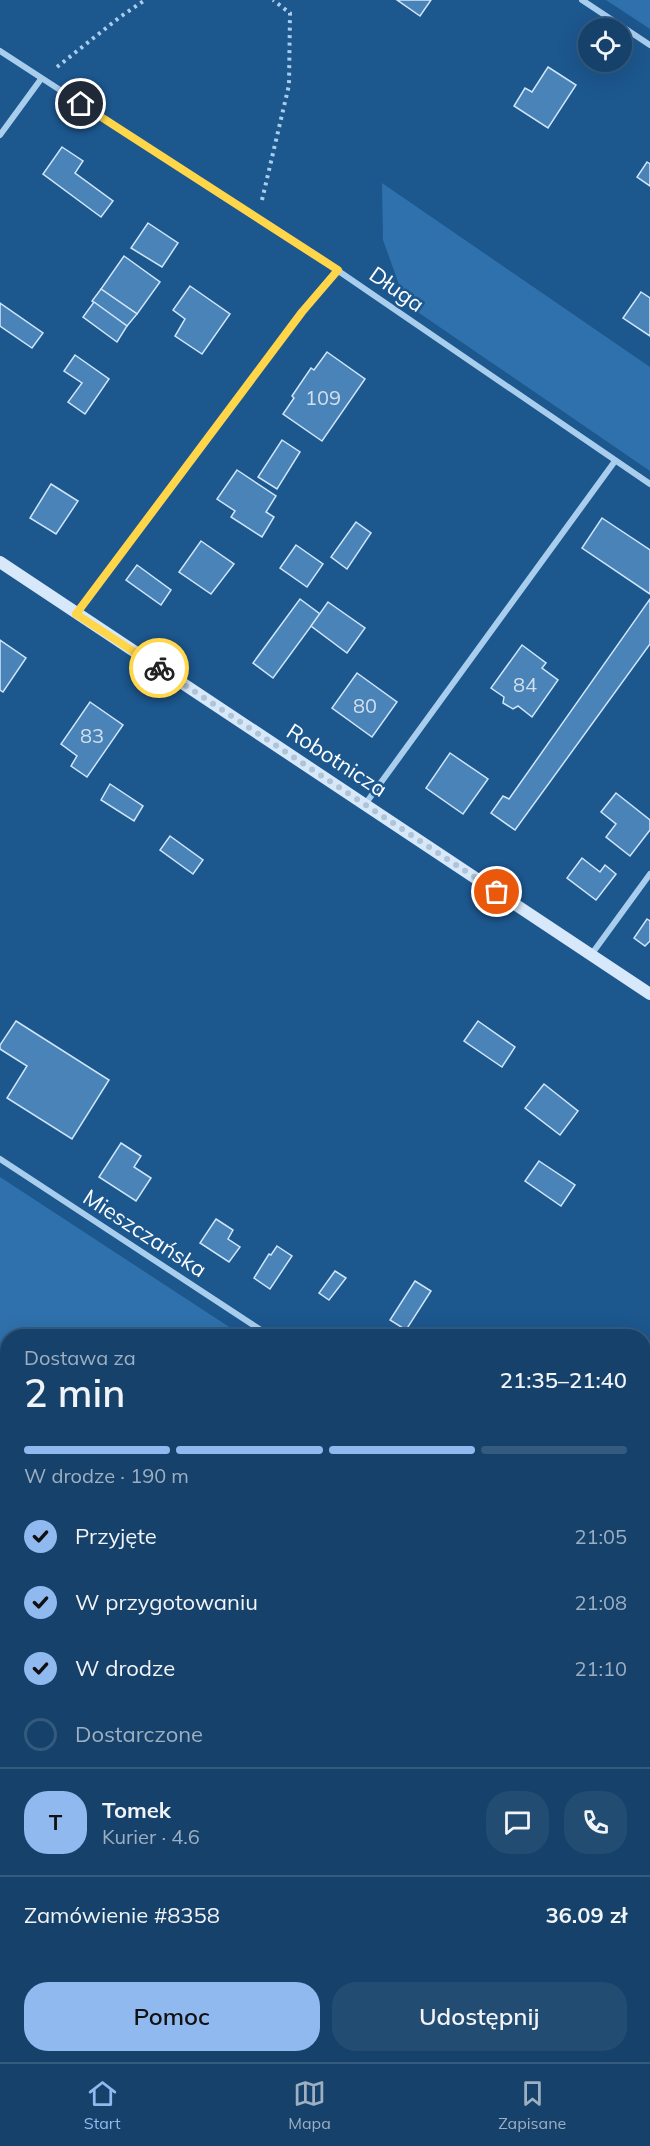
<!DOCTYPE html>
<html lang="pl">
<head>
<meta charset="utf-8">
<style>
	:root { --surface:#15416a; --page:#224c72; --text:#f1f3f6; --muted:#9dafc1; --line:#345a7e; --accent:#90b9f0 }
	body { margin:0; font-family:Mulish,sans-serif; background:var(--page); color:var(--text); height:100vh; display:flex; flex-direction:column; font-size:22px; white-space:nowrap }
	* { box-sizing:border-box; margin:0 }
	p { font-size:20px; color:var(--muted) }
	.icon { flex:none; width:33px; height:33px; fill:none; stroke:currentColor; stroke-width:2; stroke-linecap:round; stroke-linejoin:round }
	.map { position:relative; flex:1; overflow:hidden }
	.details { position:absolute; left:0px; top:1329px; width:651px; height:734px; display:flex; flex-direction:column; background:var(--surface); border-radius:24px 24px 0 0; box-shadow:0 6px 24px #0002,0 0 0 2px var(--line) }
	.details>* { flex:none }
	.buttons { position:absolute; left:578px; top:18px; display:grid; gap:12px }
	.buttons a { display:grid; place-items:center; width:54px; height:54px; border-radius:50%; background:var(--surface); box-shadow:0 6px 24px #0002,0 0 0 2px var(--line); font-size:30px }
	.pin { position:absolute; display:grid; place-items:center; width:51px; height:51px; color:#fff; margin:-26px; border:3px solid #fff; border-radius:50%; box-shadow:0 2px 6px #0007 }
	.courier { position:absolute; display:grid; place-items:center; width:60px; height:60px; margin:-30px; border:4px solid #ffd54a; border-radius:50%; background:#fff; color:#222; box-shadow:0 2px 8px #0007 }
	.head em { font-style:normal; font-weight:600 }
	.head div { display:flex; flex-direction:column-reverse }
	.head { display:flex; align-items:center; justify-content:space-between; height:102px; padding:0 24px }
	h1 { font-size:39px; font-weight:600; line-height:45px }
	.bar { display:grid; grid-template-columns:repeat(4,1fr); gap:9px 6px; align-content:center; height:72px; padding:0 24px }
	.bar i { height:8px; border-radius:4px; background:var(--line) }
	.bar .on { background:var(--accent) }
	.bar p { grid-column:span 4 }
	.line { display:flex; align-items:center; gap:15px; padding:0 24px; border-top:2px solid var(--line) }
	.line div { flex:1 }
	.round { display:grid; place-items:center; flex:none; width:63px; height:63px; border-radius:24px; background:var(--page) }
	ol { padding:0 24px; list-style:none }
	li { display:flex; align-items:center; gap:18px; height:66px }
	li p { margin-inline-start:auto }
	li .icon { padding:6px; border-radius:50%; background:var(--accent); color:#111; stroke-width:4 }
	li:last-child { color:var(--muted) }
	li i { width:33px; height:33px; border:3px solid var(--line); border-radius:50% }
	.primary-button { display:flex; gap:12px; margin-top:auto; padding:12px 24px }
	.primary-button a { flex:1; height:69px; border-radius:24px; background:var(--accent); color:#111; font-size:24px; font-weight:600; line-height:69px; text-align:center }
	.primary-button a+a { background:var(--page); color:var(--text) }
	.tab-bar { display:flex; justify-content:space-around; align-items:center; height:84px; border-top:2px solid var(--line); background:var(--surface); font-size:16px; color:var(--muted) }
	.tab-bar a { display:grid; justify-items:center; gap:3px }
	.tab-bar .on { color:var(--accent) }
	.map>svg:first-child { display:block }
	.green { fill:#2f71ac }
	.building { fill:#4983b8; stroke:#cfe6fa; stroke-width:1.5 }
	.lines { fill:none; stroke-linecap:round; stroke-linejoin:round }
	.path { stroke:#a9ceed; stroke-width:4; stroke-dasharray:3 4.5; stroke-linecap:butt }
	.street { stroke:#a9ceed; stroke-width:6 }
	.secondary { stroke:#d6e8fa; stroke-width:12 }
	.done { stroke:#b0c4d7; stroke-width:6; stroke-dasharray:0 10.8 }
	.route { stroke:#ffd54a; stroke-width:8 }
	.labels { text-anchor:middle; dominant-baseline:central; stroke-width:5; stroke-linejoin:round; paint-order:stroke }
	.number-label { font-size:20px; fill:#d2e0ed }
	.street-label { font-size:22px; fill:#fff; stroke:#1c578e }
</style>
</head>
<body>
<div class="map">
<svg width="650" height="2062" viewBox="0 0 650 2062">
	<rect width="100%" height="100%" fill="#1c578e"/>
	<g class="green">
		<path d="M 606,0 L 650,0 L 650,29 Z"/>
		<path d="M 382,183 L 650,367 L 650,471 L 406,304 L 383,240 Z"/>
		<path d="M 0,1177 L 243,1336 L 8,1336 L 8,2055 L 644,2055 L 644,1599 L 650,1604 L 650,2062 L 0,2062 Z"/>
	</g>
	<g class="building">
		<path d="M 397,0 L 431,0 L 420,16 Z"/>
		<path d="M 548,67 L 576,85 L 548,128 L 514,106 L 525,88 L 532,92 Z"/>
		<path d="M 62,147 L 83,161 L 75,173 L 113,201 L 101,217 L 43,174 Z"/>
		<path d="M 647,162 L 650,164 L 650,186 L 637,177 Z"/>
		<path d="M 148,223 L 178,243 L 162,267 L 131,248 Z"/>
		<path d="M 124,256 L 160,282 L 137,314 L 101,289 Z"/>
		<path d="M 190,286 L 230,314 L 202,354 L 175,336 L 185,319 L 173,310 Z"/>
		<path d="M 101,289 L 137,314 L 127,326 L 92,301 Z"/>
		<path d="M 641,292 L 650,298 L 650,336 L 623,318 Z"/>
		<path d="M 94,302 L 127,326 L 117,342 L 83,317 Z"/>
		<path d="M 0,303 L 43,333 L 32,348 L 0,326 Z"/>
		<path d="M 327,352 L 365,379 L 322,441 L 283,414 L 294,398 L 292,396 L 311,368 L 314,370 Z"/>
		<path d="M 75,355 L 109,379 L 85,414 L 68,402 L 82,383 L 64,371 Z"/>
		<path d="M 282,440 L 300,452 L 277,489 L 258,477 Z"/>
		<path d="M 237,470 L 276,496 L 266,512 L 274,517 L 262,537 L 231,517 L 235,511 L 217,499 Z"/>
		<path d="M 51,484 L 78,501 L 56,534 L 30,518 Z"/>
		<path d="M 602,518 L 650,550 L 650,594 L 582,548 Z"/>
		<path d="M 356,522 L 371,533 L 347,569 L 331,557 Z"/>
		<path d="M 201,541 L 234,564 L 211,594 L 179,572 Z"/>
		<path d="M 296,545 L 323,564 L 307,587 L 280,568 Z"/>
		<path d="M 137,565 L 171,590 L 161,605 L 126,580 Z"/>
		<path d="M 300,599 L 320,614 L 273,678 L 253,663 Z"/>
		<path d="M 650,599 L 650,644 L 515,830 L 491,813 L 503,796 L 509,799 Z"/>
		<path d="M 328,602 L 365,628 L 347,653 L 311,626 Z"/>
		<path d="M 0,640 L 26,658 L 3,692 L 0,690 Z"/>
		<path d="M 522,645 L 546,663 L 542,668 L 558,680 L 532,717 L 518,706 L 513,709 L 503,703 L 504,697 L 491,688 Z"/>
		<path d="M 357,673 L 397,702 L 372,737 L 332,708 Z"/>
		<path d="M 90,702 L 123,725 L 87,777 L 71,766 L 77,756 L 61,744 Z"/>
		<path d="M 450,753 L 488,779 L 463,814 L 426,788 Z"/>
		<path d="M 110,784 L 143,806 L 134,821 L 101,800 Z"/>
		<path d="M 616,793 L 650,820 L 650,830 L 630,856 L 606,837 L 616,824 L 601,812 Z"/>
		<path d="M 170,836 L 203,860 L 193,874 L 160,850 Z"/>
		<path d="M 582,858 L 600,872 L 605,865 L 616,874 L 596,900 L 567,878 Z"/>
		<path d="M 647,919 L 650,921 L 650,941 L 645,946 L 634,938 Z"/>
		<path d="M 16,1021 L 109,1080 L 72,1139 L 7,1098 L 27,1066 L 0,1049 L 0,1045 Z"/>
		<path d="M 478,1021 L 515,1047 L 502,1067 L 464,1041 Z"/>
		<path d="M 544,1084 L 578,1111 L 560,1135 L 525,1108 Z"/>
		<path d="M 121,1143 L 141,1156 L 134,1167 L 151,1178 L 136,1201 L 99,1177 Z"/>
		<path d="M 539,1161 L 575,1185 L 561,1206 L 525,1181 Z"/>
		<path d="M 216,1219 L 233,1230 L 228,1239 L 240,1247 L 229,1262 L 200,1243 Z"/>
		<path d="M 277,1246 L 292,1256 L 270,1289 L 254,1278 L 269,1254 L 271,1255 Z"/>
		<path d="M 335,1271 L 346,1278 L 329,1300 L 319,1293 Z"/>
		<path d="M 415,1281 L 431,1291 L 406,1330 L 390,1320 Z"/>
		<path d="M 646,1406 L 650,1408 L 650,1428 L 644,1423 L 644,1409 Z"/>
	</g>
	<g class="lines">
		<g class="path">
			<path d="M 57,67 L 120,17 L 145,0"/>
			<path d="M 262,200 L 289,85 L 290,13 L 273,0"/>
			<path d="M 0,1363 L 8,1368"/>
			<path d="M 644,2036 L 650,2042"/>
		</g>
		<g class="street">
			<path d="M 582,0 L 650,45"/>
			<path d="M 0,51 L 337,270 L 650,484"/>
			<path d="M 0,135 L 41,79"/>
			<path d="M 77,613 L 302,312 L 337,270"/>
			<path d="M 366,803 L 615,461"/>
			<path d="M 591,955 L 650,874"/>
			<path d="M 0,1159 L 270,1336"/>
			<path d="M 644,1582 L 650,1586"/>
		</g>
		<g class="secondary">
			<path d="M 0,562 L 650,994"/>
			<path d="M 644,1831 L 650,1823"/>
			<path d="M 465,2062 L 471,2055"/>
		</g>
	</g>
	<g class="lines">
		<path class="done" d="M 159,668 L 497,892"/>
		<path class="route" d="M 81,104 L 338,270 L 302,312 L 76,614 L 159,668"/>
	</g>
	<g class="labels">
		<g class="number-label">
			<text x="323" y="397">109</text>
			<text x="525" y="684">84</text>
			<text x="365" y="705">80</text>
			<text x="92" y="735">83</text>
		</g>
		<g class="street-label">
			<text transform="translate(397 289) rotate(35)">Długa</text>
			<text transform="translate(337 760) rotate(33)">Robotnicza</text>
			<text transform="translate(145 1233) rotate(33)">Mieszczańska</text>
		</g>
	</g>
</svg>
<div class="buttons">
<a><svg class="icon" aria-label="locate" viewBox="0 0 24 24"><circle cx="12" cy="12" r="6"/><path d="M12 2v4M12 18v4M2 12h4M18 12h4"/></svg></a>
</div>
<div class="pin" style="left:497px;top:892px;background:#ea580c"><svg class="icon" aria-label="bag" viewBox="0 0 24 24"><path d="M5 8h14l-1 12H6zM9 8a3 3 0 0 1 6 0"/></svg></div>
<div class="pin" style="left:81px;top:104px;background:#1f2937"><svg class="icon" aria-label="home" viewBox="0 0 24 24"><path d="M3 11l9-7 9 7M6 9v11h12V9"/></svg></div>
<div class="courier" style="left:159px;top:668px"><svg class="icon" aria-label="bike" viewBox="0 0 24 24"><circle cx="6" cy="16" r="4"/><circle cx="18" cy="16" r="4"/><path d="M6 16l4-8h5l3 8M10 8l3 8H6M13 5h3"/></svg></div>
<section class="details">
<div class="head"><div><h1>2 min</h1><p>Dostawa za</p></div><em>21:35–21:40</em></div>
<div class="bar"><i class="on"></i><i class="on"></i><i class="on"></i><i></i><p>W drodze · 190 m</p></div>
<ol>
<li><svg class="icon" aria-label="check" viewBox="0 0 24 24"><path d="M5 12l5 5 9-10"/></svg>Przyjęte<p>21:05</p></li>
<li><svg class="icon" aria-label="check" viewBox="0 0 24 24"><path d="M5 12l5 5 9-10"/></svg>W przygotowaniu<p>21:08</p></li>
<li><svg class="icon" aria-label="check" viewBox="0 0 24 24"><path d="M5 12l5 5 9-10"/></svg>W drodze<p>21:10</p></li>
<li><i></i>Dostarczone</li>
</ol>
<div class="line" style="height:108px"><b class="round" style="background:var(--accent);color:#111">T</b><div><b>Tomek</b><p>Kurier · 4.6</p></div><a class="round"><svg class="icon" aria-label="chat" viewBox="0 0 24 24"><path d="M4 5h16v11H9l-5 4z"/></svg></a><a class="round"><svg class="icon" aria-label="phone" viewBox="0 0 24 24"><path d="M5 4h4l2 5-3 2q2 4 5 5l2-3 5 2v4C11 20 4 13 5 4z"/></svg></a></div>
<div class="line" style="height:78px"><div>Zamówienie #8358</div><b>36.09 zł</b></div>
<div class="primary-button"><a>Pomoc</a><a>Udostępnij</a></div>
</section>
</div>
<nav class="tab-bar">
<a class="on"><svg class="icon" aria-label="home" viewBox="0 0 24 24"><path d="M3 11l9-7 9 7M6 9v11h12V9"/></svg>Start</a>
<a><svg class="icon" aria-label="map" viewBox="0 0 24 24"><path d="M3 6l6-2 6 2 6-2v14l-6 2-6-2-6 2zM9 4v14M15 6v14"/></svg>Mapa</a>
<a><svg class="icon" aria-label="saved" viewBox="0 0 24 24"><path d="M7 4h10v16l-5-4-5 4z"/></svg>Zapisane</a>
</nav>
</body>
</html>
